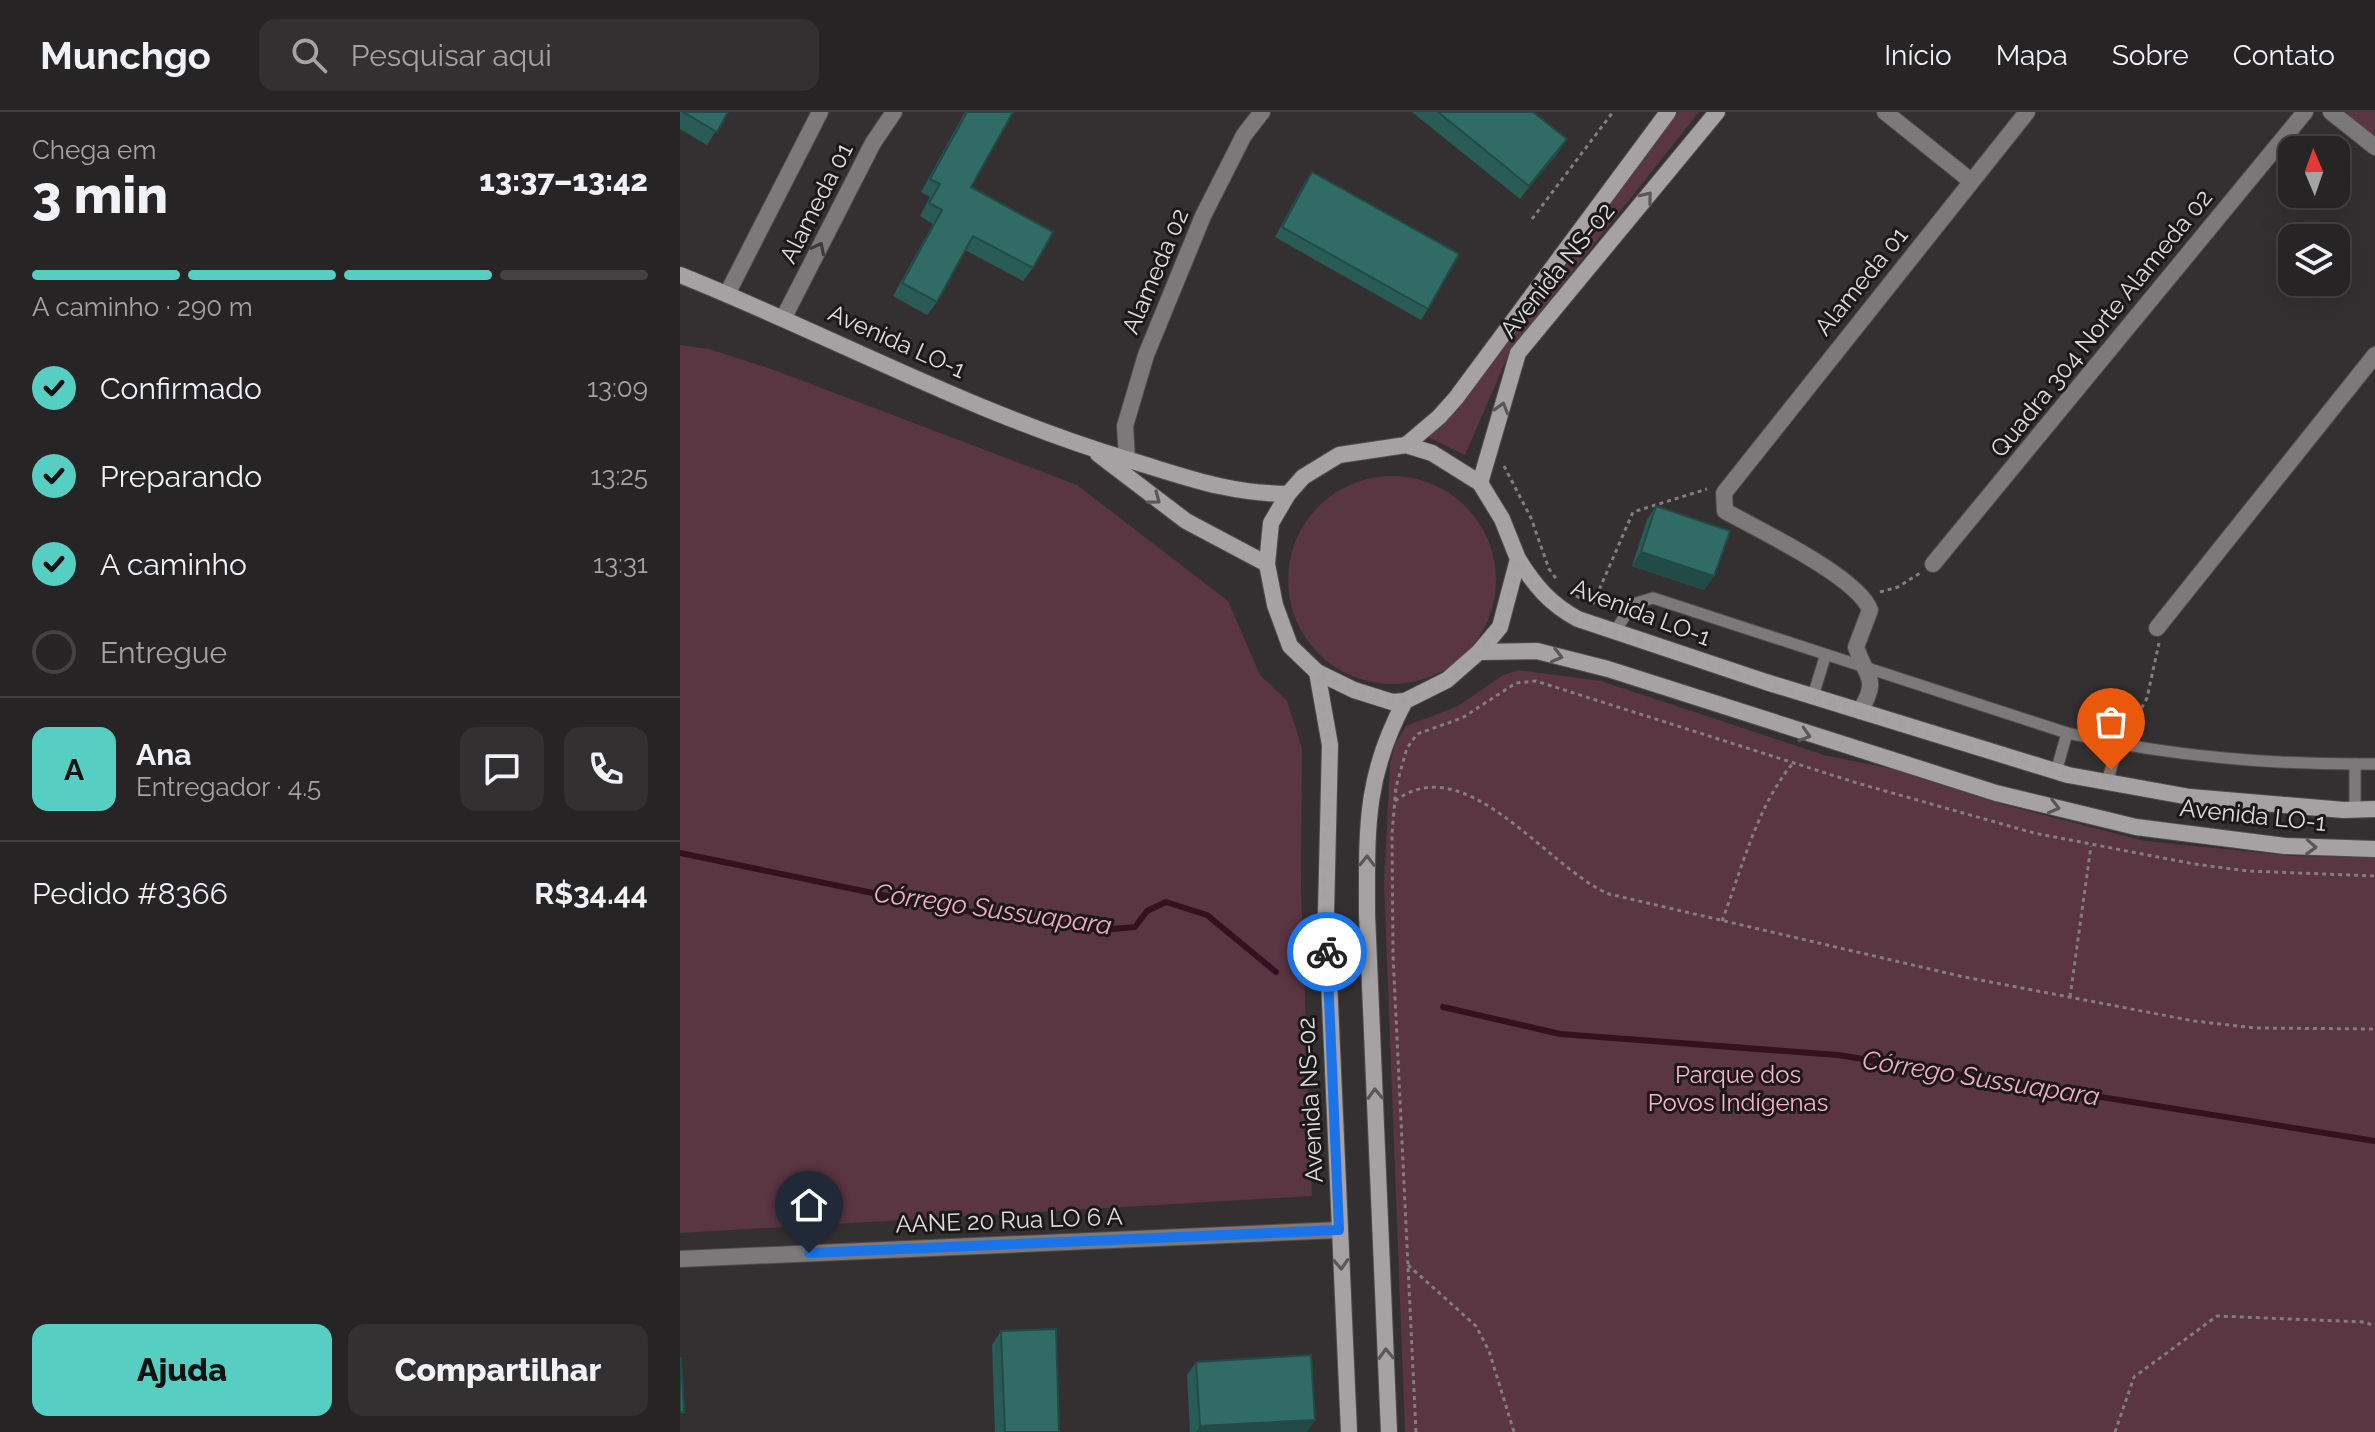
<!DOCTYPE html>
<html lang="pt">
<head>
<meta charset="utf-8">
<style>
	:root { --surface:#272425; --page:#333032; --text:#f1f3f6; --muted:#a4a4a7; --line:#434142; --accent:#57cec2 }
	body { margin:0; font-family:Raleway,sans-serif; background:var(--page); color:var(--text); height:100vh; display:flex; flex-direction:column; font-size:30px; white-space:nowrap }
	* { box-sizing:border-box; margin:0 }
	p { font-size:26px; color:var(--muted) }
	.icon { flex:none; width:44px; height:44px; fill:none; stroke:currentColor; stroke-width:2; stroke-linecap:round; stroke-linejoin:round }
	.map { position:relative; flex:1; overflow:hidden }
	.panel { display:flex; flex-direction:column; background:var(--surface); width:680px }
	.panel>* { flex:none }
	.needle { width:52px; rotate:358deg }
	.fabs { position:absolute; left:1598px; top:24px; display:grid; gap:16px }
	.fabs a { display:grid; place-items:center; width:72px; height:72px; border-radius:16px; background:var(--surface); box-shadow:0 8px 32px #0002,0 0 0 2px var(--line); font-size:40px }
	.pin { position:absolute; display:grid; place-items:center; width:68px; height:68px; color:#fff; margin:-82px -34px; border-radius:50% 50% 50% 0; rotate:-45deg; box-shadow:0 0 8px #0007 }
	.pin .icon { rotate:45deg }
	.courier { position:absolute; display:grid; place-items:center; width:80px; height:80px; margin:-40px; border:6px solid #1a73e8; border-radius:50%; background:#fff; color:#222; box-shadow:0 2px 10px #0007 }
	.headline em { font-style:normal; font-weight:800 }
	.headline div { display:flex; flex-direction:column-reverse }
	.headline { display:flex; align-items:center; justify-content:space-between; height:136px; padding:0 32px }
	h1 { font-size:52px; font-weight:800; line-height:60px }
	.bar { display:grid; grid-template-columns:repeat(4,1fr); gap:12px 8px; align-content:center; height:96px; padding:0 32px }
	.bar i { height:10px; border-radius:6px; background:var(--line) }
	.bar .selected { background:var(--accent) }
	.bar p { grid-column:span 4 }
	.line { display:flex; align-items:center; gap:20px; padding:0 32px; border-top:2px solid var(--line) }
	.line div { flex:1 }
	.round { display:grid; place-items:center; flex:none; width:84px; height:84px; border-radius:16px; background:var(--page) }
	ol { padding:0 32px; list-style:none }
	li { display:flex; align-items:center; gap:24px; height:88px }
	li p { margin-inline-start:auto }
	li .icon { padding:8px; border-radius:50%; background:var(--accent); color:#111; stroke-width:4 }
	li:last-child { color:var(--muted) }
	li i { width:44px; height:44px; border:4px solid var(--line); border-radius:50% }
	.primary-button { display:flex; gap:16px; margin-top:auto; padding:16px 32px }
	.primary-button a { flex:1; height:92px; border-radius:16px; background:var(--accent); color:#111; font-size:32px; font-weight:800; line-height:92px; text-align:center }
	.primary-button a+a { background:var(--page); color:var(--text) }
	header { display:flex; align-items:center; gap:48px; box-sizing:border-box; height:112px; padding:0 40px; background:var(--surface); border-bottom:2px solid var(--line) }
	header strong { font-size:38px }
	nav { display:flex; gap:44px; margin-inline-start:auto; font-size:28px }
	.search { width:560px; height:72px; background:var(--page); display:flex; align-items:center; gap:20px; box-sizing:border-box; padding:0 28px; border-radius:16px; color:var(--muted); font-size:30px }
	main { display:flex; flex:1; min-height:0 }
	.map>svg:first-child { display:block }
	.green { fill:#5a3542 }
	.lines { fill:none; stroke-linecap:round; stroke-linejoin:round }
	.stream { stroke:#35101f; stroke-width:6 }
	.lane-casing { stroke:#504c4d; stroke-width:13 }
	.street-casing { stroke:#504c4d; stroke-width:18 }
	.secondary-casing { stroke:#504c4d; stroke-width:18 }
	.path { stroke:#827e7f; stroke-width:3; stroke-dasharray:4 4; stroke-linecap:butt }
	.lane { stroke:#7c797a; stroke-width:11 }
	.street { stroke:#7c797a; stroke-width:16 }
	.secondary { stroke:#a6a2a3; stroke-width:16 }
	.wall { fill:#295c57 }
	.shaded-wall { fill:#224b47 }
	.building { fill:#306b65; stroke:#224b47; stroke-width:2 }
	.oneway { stroke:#5a5657 }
	.oneway2 { stroke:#3d3a3b }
	.done { stroke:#a4a0a1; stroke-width:8; stroke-dasharray:0 14.4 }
	.route { stroke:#1a73e8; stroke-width:10 }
	.labels { text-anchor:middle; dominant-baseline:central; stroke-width:6; stroke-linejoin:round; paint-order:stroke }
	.street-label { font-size:24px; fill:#e0ddde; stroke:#1b1819 }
	.park-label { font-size:24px; fill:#fcb1ca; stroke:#1b1819 }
	.water-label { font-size:26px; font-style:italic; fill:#f4aac3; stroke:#1b1819 }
</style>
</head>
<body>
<header>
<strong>Munchgo</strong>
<div class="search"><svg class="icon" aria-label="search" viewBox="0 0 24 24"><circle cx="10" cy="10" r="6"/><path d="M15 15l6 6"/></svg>Pesquisar aqui</div>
<nav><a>Início</a><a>Mapa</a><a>Sobre</a><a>Contato</a></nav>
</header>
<main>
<section class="panel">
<div class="headline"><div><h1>3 min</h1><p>Chega em</p></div><em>13:37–13:42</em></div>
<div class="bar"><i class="selected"></i><i class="selected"></i><i class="selected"></i><i></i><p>A caminho · 290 m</p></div>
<ol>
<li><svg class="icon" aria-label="check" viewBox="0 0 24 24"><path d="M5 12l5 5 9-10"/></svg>Confirmado<p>13:09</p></li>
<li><svg class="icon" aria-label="check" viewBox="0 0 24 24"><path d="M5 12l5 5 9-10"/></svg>Preparando<p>13:25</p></li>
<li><svg class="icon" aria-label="check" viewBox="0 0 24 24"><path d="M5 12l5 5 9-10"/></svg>A caminho<p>13:31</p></li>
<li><i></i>Entregue</li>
</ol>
<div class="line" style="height:144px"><b class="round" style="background:var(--accent);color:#111">A</b><div><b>Ana</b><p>Entregador · 4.5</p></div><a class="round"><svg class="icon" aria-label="chat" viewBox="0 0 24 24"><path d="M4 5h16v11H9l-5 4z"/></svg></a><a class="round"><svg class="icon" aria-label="phone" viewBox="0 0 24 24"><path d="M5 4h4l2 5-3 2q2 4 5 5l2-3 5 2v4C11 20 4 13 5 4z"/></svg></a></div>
<div class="line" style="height:104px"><div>Pedido #8366</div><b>R$34.44</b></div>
<div class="primary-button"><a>Ajuda</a><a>Compartilhar</a></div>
</section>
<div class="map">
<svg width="1695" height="1320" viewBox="0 0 1695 1320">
	<rect width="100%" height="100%" fill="#343031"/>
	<g class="green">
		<path d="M 998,0 L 1019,0 L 831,237 L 785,343 L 748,325 L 822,234 Z"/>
		<path d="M 1657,0 L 1695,0 L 1695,30 Z"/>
		<path d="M 0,233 L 29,237 L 94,258 L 397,373 L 548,489 L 580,563 L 607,589 L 622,636 L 621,774 L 632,1084 L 0,1121 Z"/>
		<circle cx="712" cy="468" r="104"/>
		<path d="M 839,558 L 921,569 L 1144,643 L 1212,657 L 1317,691 L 1465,729 L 1612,744 L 1695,745 L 1695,1320 L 725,1320 L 704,770 L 710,652 L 715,632 L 726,614 L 778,594 L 823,563 Z"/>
	</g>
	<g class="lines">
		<g class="stream">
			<path d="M 0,741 L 265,796 L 421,818 L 455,815 L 467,799 L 486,790 L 527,803 L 596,860"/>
			<path d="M 763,895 L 880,922 L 1158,943 L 1695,1029"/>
		</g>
		<g class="lane-casing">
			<g id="lane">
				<path d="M 935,519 L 953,492 L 973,486 L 1387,621 C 1487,644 1593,653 1695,652"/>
				<path d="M 1133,584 L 1145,545"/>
				<path d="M 1675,652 L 1675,698"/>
				<path d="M 1376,660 L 1387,621"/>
				<path d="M 1427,670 L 1438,633"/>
			</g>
		</g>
		<g class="street-casing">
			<g id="street">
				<path d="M 1205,0 L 1291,69"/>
				<path d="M 1651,0 L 1695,35"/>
				<path d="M 47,182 L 140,0"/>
				<path d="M 104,205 L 193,31 L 214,0"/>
				<path d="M 447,347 L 445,314 L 466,243 L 523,104 L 564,23 L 582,0"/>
				<path d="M 1253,452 L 1625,0"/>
				<path d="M 1477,516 L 1695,243"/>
				<path d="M 1180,599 C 1200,566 1186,566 1176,535 L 1190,498 C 1178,465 1079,418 1045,399 L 1044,381 L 1347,0"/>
				<path d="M 0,1147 L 659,1118"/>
			</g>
		</g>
		<g class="secondary-casing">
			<g id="secondary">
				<path d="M 0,163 C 150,223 294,302 449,348 C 507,365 545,381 608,382"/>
				<path d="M 726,333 L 752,341 L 800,371 L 822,407 L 838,447 L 820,515 L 799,540 L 767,568 L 725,589 L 712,590 L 674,578 L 637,560 L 610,534 L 595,493 L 587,452 L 591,411 L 608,382 L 623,365 L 659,343 Z"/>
				<path d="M 726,333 L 759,305 L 776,286 L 988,0"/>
				<path d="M 418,342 L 506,409 L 587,452"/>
				<path d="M 800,371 L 838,241 L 1037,0"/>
				<path d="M 838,447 C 855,474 870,492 898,507 L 1086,570 L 1388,663 L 1510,685 L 1664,698 L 1695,697"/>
				<path d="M 799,540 L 857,539 L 928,557 L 1316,681 L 1456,715 L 1605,734 L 1695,737"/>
				<path d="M 637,560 L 650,633 L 646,800 L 669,1320"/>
				<path d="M 709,1320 L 687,802 C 687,718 684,665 725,589"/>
			</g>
		</g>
		<g class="path">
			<path d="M 852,107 L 933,0"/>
			<path d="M 824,354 L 851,406 L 869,457 L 878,469"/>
			<path d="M 1200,480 L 1218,475 L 1240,461"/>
			<path d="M 896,484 L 911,491"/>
			<path d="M 913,492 L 953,400 L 1027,377"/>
			<path d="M 1450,617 L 1467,586 L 1479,531"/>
			<path d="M 715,689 C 786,635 867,756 929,782 L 1284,865 L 1514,909 L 1575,916 L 1695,917"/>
			<path d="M 1042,809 C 1062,757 1077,693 1114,650"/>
			<path d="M 1390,885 L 1411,734"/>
			<path d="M 728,1153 L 796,1214 L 809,1239 L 834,1320"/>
			<path d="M 736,1320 L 713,843 L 712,722 L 716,675 L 727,636 L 737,622 L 782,606 L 836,571 L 856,569 L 1177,671 L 1354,721 L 1514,752 L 1568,759 L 1695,764"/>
			<path d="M 1435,1320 L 1454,1265 L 1537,1204 L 1684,1210 L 1695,1214"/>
		</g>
		<use href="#lane" class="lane"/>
		<use href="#street" class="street"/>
		<use href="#secondary" class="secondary"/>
	</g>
	<g class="wall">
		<path d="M 0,0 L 48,0 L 27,33 L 0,17 Z"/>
		<path d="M 285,0 L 333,0 L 291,75 L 353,156 L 343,169 L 285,138 L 257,190 L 247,203 L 213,184 L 253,112 L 240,104 L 250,85 L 241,80 Z"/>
		<path d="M 732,0 L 853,0 L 887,27 L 840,87 Z"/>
		<path d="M 632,60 L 748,197 L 741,208 L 595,125 L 625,70 Z"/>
		<path d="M 976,394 L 1034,464 L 1024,478 L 952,454 L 967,408 Z"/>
		<path d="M 321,1219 L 379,1320 L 315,1320 L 312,1233 Z"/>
		<path d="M 516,1250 L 627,1320 L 510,1320 L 507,1263 Z"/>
	</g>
	<g class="shaded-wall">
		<path d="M 887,27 L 878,41 L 840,87 L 849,74 Z"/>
		<path d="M 961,440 L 1034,464 L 1024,478 L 952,454 Z"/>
		<path d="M 635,1308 L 627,1320 L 516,1320 L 520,1314 Z"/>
	</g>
	<g class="building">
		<path d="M 3,0 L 48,0 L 37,20 Z"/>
		<path d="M 287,0 L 333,0 L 291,75 L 373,120 L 353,156 L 293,124 L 257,190 L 222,171 L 262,98 L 249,91 L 260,72 L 250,67 Z"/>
		<path d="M 758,0 L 853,0 L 887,27 L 849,74 Z"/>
		<path d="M 632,60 L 779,142 L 748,197 L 602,115 Z"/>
		<path d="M 976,394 L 1050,419 L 1034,464 L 961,440 Z"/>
		<path d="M 376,1217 L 379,1320 L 325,1320 L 321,1219 Z"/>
		<path d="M 631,1243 L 635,1308 L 520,1314 L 516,1250 Z"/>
		<path d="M 0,1246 L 1,1246 L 4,1300 L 0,1300 Z"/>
	</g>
	<defs><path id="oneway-chevron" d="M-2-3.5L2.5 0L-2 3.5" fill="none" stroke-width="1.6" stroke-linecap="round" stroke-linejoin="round" transform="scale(2)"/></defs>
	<g class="oneway">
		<use href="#oneway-chevron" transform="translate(967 85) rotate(-51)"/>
		<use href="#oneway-chevron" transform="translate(822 296) rotate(-74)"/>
		<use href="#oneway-chevron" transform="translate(475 387) rotate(37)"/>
		<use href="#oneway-chevron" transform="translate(877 544) rotate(14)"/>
		<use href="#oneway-chevron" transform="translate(1125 623) rotate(17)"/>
		<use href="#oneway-chevron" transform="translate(1374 695) rotate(14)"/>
		<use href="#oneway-chevron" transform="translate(1631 735) rotate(2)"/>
		<use href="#oneway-chevron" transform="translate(687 749) rotate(-89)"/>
		<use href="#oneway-chevron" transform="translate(695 982) rotate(-92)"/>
		<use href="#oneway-chevron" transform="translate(661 1152) rotate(87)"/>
		<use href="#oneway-chevron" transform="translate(706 1242) rotate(-92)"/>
	</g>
	<use class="oneway2" href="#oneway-chevron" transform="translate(139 136) rotate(-63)"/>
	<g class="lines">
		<path class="done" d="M 647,840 L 645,745 L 650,641 L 637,560 C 661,571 686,586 712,590 C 743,594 808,540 821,513 C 830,493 833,469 838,447 C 855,474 870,492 898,507 L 1086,570 L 1388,663 L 1427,670 L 1431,658"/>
		<path class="route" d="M 129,1141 L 659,1118 L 647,840"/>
	</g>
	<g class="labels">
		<g class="street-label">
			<text transform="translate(136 91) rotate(-63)">Alameda 01</text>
			<text transform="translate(877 158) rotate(-51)">Avenida NS-02</text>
			<text transform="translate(475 159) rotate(-67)">Alameda 02</text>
			<text transform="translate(1181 169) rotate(-51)">Alameda 01</text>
			<text transform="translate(1421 211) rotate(-51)">Quadra 304 Norte Alameda 02</text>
			<text transform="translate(217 229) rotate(24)">Avenida LO-1</text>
			<text transform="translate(961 500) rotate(21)">Avenida LO-1</text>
			<text transform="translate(1573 703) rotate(6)">Avenida LO-1</text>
			<text transform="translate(630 988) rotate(-93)">Avenida NS-02</text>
			<text transform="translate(329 1108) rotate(-2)">AANE 20 Rua LO 6 A</text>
		</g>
		<g class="park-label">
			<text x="1058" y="962">Parque dos<tspan x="1058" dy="28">Povos Indígenas</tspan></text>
		</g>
		<g class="water-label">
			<text transform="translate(313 797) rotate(8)">Córrego Sussuapara</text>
			<text transform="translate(1301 966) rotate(9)">Córrego Sussuapara</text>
		</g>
	</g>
</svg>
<div class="fabs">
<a><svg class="needle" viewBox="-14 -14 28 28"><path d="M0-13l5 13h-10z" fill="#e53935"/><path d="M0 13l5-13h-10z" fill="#a4a4a7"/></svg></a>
<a><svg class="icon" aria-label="layers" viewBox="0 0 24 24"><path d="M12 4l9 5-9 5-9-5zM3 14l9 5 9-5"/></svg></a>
</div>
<div class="pin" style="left:1431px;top:658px;background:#ea580c"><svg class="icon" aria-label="bag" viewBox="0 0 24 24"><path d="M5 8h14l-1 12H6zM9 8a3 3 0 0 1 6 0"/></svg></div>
<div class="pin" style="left:129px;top:1141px;background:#1f2937"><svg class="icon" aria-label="home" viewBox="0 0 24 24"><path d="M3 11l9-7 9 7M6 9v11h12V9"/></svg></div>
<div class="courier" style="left:647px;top:840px"><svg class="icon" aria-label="bike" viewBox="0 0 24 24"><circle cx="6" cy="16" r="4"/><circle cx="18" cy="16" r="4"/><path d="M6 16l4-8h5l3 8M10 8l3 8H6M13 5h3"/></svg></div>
</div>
</main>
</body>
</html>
